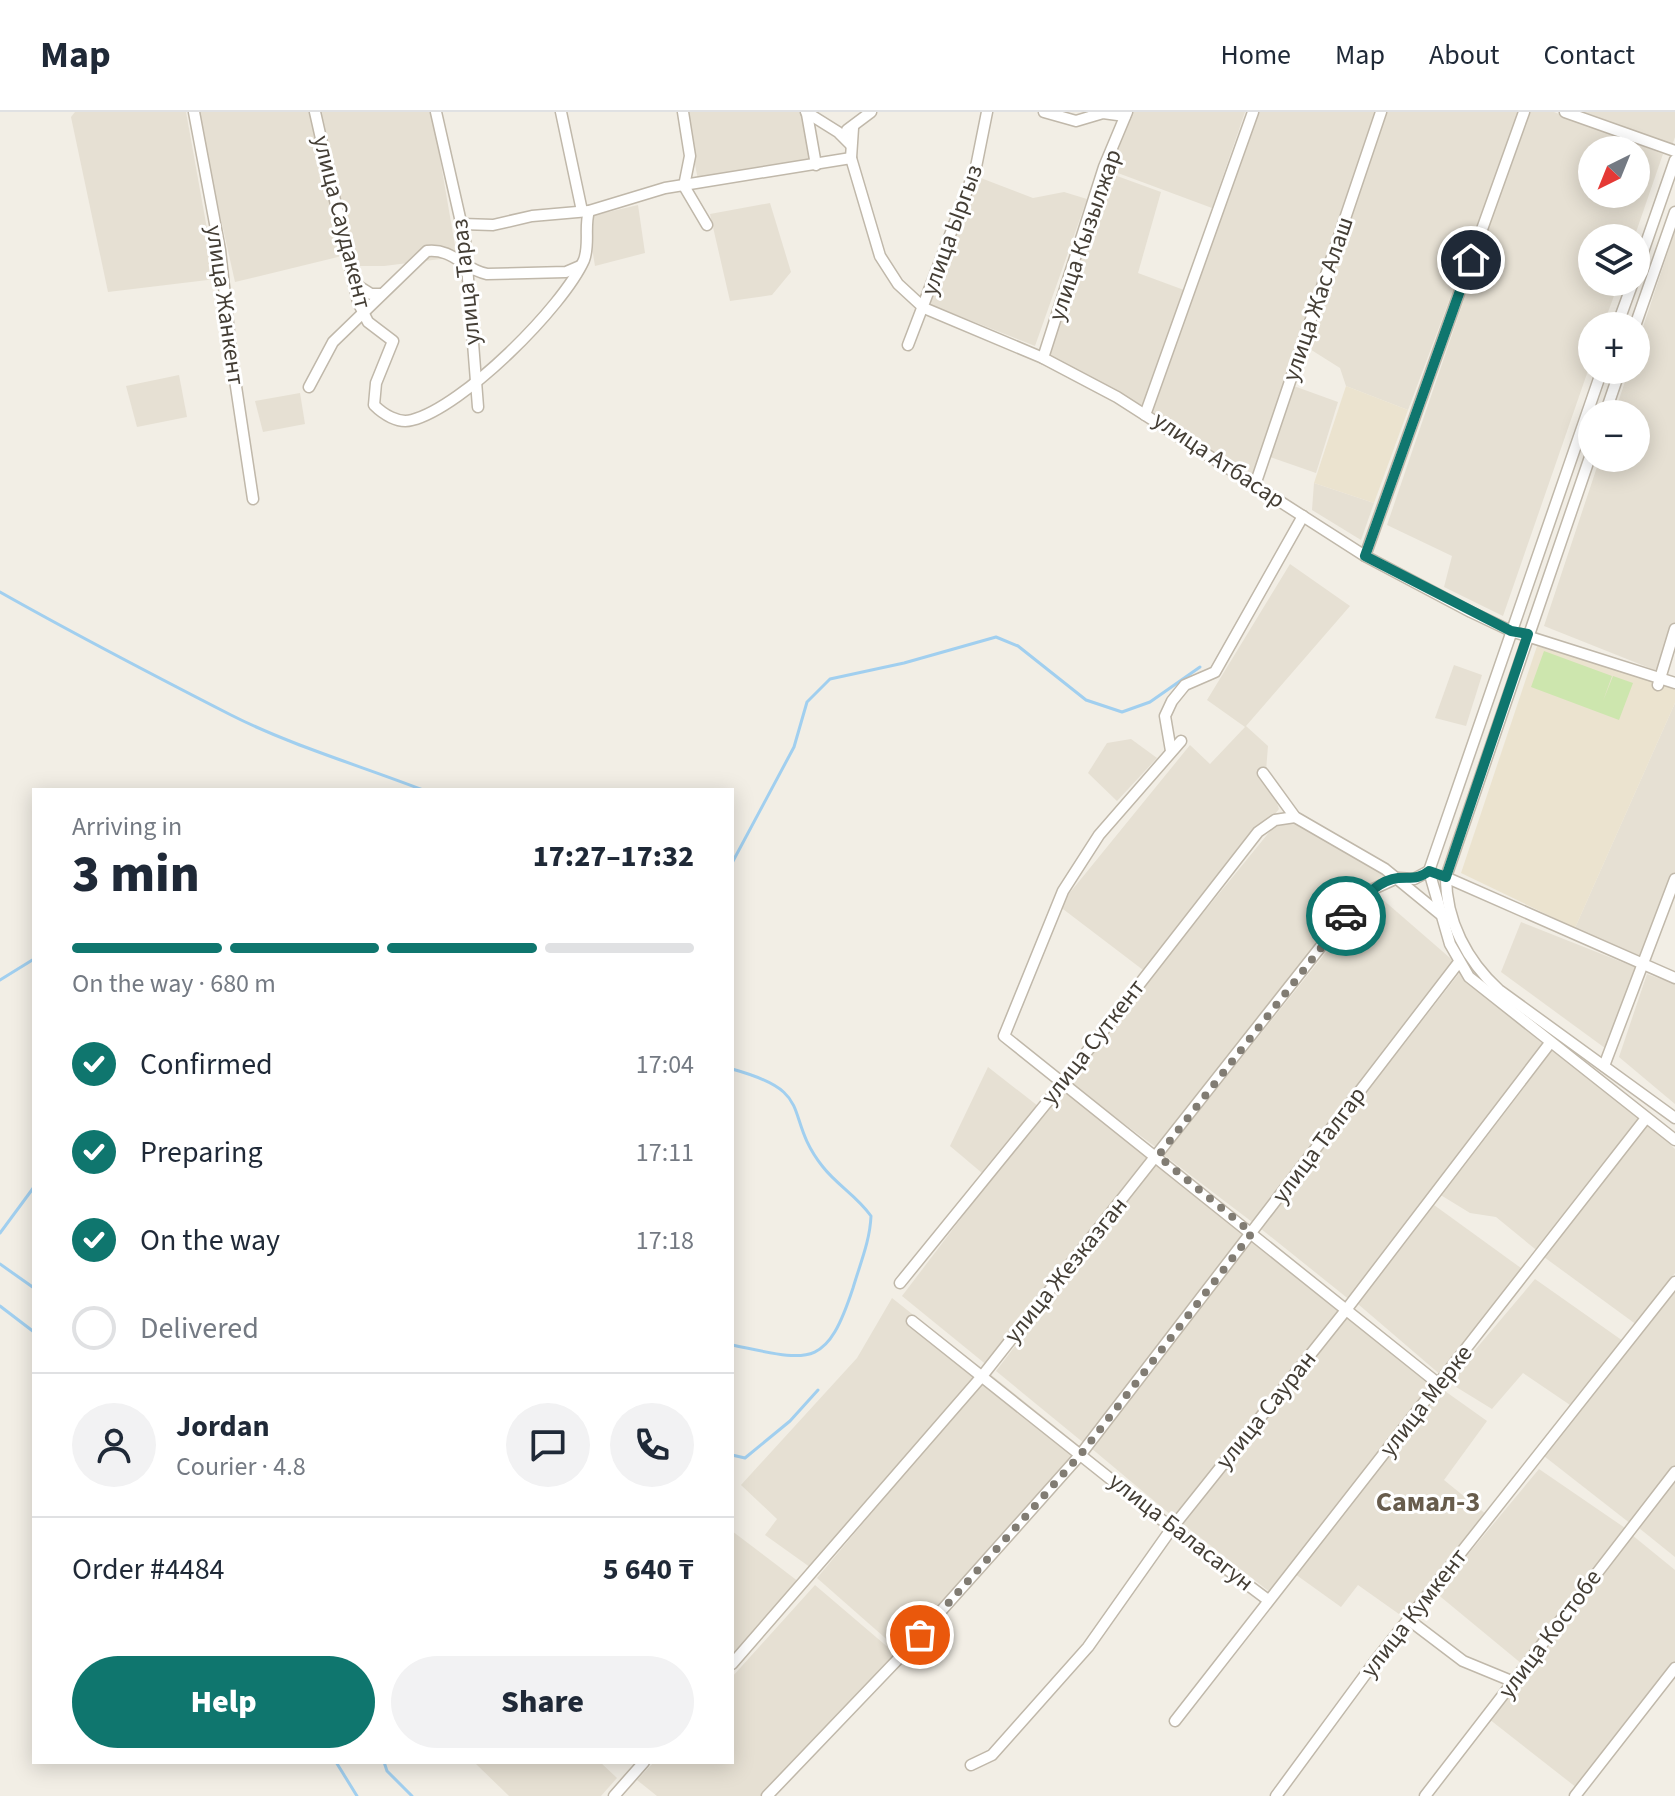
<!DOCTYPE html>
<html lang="en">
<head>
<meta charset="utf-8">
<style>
	:root { --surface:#fff; --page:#f2f2f3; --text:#1f2937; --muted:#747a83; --line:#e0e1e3; --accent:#0f766e }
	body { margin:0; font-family:"Source Sans 3",sans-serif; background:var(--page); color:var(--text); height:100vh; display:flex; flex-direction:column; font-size:30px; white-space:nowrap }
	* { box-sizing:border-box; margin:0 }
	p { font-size:26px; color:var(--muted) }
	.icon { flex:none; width:44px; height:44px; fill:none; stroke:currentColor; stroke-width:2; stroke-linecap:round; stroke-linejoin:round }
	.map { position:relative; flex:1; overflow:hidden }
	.panel { position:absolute; left:32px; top:676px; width:702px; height:976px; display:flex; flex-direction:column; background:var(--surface); border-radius:0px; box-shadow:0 4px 20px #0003 }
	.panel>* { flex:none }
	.needle { width:52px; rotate:223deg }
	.fabs { position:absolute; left:1578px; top:24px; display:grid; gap:16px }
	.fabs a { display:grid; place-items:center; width:72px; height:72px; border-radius:50%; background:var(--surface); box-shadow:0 4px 20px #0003; font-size:40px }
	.pin { position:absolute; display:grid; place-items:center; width:68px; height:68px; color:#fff; margin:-34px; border:4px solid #fff; border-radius:50%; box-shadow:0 2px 8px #0007 }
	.courier { position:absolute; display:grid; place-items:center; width:80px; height:80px; margin:-40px; border:6px solid #0f766e; border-radius:50%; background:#fff; color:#222; box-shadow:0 2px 10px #0007 }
	.summary em { font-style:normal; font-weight:800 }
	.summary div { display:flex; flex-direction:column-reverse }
	.summary { display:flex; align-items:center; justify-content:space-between; height:136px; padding:0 40px }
	h1 { font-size:52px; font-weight:800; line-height:60px }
	.bar { display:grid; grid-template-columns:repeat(4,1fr); gap:12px 8px; align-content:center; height:96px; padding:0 40px }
	.bar i { height:10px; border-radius:6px; background:var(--line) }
	.bar .current { background:var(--accent) }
	.bar p { grid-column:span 4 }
	.line { display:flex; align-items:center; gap:20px; padding:0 40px; border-top:2px solid var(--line) }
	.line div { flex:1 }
	.round { display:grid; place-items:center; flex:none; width:84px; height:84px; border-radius:42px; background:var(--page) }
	ol { padding:0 40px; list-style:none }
	li { display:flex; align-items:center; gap:24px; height:88px }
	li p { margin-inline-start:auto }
	li .icon { padding:8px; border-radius:50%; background:var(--accent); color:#fff; stroke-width:4 }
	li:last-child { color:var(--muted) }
	li i { width:44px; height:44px; border:4px solid var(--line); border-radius:50% }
	.cta { display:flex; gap:16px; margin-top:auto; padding:16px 40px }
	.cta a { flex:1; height:92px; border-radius:48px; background:var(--accent); color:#fff; font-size:32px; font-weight:800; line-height:92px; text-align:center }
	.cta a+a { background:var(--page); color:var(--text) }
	header { display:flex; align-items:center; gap:48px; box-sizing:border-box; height:112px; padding:0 40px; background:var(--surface); border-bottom:2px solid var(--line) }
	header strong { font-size:38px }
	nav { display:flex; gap:44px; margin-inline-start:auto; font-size:28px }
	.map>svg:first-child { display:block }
	.residential { fill:#e6e0d3; fill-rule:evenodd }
	.education { fill:#ebe3cf }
	.green { fill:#cde6ae }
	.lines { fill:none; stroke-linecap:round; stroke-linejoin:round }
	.stream { stroke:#a1cfef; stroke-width:3 }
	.street-casing { stroke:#c0b8aa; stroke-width:13 }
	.street { stroke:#fff; stroke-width:10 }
	.done { stroke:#817c73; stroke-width:8; stroke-dasharray:0 14.4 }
	.route { stroke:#0f766e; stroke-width:10 }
	.labels { text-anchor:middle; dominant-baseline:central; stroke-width:6; stroke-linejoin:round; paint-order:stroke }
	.street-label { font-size:24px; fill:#443e35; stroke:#fff }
	.quarter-label { font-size:28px; font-weight:bold; fill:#675c4c; stroke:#fff }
</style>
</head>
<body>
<header>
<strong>Map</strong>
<nav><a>Home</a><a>Map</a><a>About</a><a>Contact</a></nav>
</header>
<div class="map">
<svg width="1675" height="1684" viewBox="0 0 1675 1684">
	<rect width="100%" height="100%" fill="#f2eee5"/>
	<g class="residential">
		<path d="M 75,0 L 186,0 L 216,167 L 108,180 L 71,5 Z"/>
		<path d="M 197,0 L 313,0 L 342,144 L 235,170 Z"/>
		<path d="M 320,0 L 432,0 L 457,145 L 384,154 L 351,154 Z"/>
		<path d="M 685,0 L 801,0 L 810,48 L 698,68 Z"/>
		<path d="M 1128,0 L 1245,0 L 1212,96 L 1107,57 Z"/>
		<path d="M 1252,0 L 1377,0 L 1255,369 L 1150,301 Z"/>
		<path d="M 1383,0 L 1520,0 L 1408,298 L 1346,274 L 1340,256 L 1305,234 Z"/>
		<path d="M 1528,0 L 1554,0 L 1663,42 L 1634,126 L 1592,126 L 1592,170 L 1619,170 L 1603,214 L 1592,214 L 1592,247 L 1503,504 L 1444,475 L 1452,444 L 1387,413 ZM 1592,38 L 1636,38 L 1636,82 L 1592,82 Z"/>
		<path d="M 1573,0 L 1675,0 L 1675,25 L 1672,34 Z"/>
		<path d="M 1106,60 L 1161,80 L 1138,161 L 1184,178 L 1142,296 L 1045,244 Z"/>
		<path d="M 973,63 L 1033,86 L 1064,80 L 1087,87 L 1035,234 L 929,192 Z"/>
		<path d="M 770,91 L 791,160 L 772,183 L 730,189 L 710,102 Z"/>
		<path d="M 638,93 L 645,141 L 595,154 L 587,105 Z"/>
		<path d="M 1675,119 L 1675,514 L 1657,559 L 1544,514 L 1600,346 L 1636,346 L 1636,302 L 1614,302 L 1629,258 L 1636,258 L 1636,236 Z"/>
		<path d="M 179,263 L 187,305 L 137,315 L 126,274 Z"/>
		<path d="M 1291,273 L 1338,290 L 1316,361 L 1270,345 Z"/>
		<path d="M 300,281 L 305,312 L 263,320 L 255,289 Z"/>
		<path d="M 1314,371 L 1374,391 L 1361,428 L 1312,398 Z"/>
		<path d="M 1290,452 L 1350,494 L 1246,614 L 1268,634 L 1266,659 L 1279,697 L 1147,861 L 1059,794 L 1190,633 L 1210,652 L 1245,615 L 1207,588 Z"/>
		<path d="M 1454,553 L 1482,563 L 1466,614 L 1435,606 Z"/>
		<path d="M 1675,591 L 1675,767 L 1645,846 L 1575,816 Z"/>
		<path d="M 1131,627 L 1157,646 L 1117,689 L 1088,661 L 1107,631 Z"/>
		<path d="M 1284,702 L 1387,762 L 1365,779 L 1161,1039 L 1066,969 Z"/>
		<path d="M 1374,780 L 1457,852 L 1256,1113 L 1164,1043 Z"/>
		<path d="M 1521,810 L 1637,856 L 1609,939 L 1501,860 Z"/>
		<path d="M 1461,859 L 1544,933 L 1351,1189 L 1260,1116 Z"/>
		<path d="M 1647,862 L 1675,872 L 1675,992 L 1619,945 Z"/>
		<path d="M 1553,937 L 1642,1008 L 1540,1141 L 1496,1105 L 1470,1101 L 1439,1082 Z"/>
		<path d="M 988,955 L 1038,994 L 982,1061 L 950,1034 Z"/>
		<path d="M 1061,975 L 1157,1042 L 988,1254 L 902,1184 Z"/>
		<path d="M 1648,1011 L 1675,1037 L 1675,1161 L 1637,1213 L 1544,1145 Z"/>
		<path d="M 1161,1044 L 1252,1117 L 1085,1332 L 996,1259 Z"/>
		<path d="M 1434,1093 L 1525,1159 L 1442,1264 L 1358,1192 Z"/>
		<path d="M 1257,1120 L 1346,1192 L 1177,1408 L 1091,1336 Z"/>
		<path d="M 1535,1167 L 1623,1229 L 1573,1295 L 1523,1261 L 1492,1297 L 1448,1270 Z"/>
		<path d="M 1675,1180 L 1675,1356 L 1631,1412 L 1544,1344 Z"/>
		<path d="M 892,1186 L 983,1258 L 814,1458 L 765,1423 L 777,1407 L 741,1373 L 857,1246 Z"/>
		<path d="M 1351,1197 L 1436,1273 L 1271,1481 L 1183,1412 Z"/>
		<path d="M 989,1261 L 1082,1336 L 900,1539 L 817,1466 Z"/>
		<path d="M 1442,1277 L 1487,1309 L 1444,1368 L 1487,1403 L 1406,1507 L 1358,1473 L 1341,1495 L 1295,1462 Z"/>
		<path d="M 1539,1357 L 1628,1418 L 1522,1552 L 1436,1481 Z"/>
		<path d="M 1675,1370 L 1675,1445 L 1639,1416 Z"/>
		<path d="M 732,1419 L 799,1470 L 732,1548 Z"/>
		<path d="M 1632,1423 L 1675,1458 L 1675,1552 L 1577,1676 L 1489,1607 Z"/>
		<path d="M 815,1473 L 897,1543 L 765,1684 L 657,1684 L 637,1668 L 654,1650 L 732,1650 L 732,1565 Z"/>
		<path d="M 478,1650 L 600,1650 L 617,1666 L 601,1684 L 509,1684 L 476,1652 Z"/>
	</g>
	<g class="education">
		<path d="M 1346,274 L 1408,298 L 1374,391 L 1314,371 Z"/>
		<path d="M 1537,534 L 1675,576 L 1675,591 L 1575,816 L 1461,761 Z"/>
	</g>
	<path class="green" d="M 1544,539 L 1612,564 L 1603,589 L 1613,564 L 1633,571 L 1619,608 L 1531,575 Z"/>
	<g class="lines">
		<g class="stream">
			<path d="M 0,480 C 76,523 153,563 231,603 C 290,633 361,654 423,678"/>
			<path d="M 732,751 L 794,635 L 807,590 L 830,567 L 904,551 L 996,525 L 1018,534 L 1086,588 L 1122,600 L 1150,590 L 1200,555"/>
			<path d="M 0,868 L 34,847"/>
			<path d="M 732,957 C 819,981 781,1002 823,1055 C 837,1073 857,1084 871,1104 C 870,1129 860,1152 853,1176 C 826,1258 810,1249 732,1233"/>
			<path d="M 0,1121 L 34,1075"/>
			<path d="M 0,1152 L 34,1176"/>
			<path d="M 0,1194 L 34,1220"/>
			<path d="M 732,1343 L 745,1346 L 790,1309 L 818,1278"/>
			<path d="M 336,1650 L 357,1684"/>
			<path d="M 384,1650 L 387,1659 L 412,1684"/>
		</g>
		<g class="street-casing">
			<g id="street">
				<path d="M 194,0 L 220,138 L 232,248 L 253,387"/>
				<path d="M 315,0 L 358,190 L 368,210 L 393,229 L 376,271 L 374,293 C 383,302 398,312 412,308 C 463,295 563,195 584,148 C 590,132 584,115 589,99"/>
				<path d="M 436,0 L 465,128 L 478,295"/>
				<path d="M 561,0 L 582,99"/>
				<path d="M 683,0 L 690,44 L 684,74 L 707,113"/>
				<path d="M 806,0 L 838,20 L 851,33"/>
				<path d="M 1044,0 L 1076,9 L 1103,1 L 1125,4"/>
				<path d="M 1565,0 L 1675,39"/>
				<path d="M 807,2 L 816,53"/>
				<path d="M 853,16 L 851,46 L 880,144 L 898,172 L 924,196 L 1043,246 L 1117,285 L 1365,444 L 1471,500 L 1511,519 L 1675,571"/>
				<path d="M 847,18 L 871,0"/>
				<path d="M 462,112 L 493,113 L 532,104 L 589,99 L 665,76 L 851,46"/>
				<path d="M 1636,160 L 1675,48"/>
				<path d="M 355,172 L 371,182 L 380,182"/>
				<path d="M 1617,214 L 1633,170"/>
				<path d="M 1635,214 L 1675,100"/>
				<path d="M 908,233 L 976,55 L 987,0"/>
				<path d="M 1043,246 L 1104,55 L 1127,0"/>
				<path d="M 309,275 L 333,230 L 427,139 C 453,136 464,158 487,162 L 566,160 L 580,154"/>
				<path d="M 1605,302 L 1620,258"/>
				<path d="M 1145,303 L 1253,0"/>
				<path d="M 1592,339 L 1446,765 C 1446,809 1467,849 1499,878 L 1675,1006"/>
				<path d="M 1255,373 L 1381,0"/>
				<path d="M 1365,444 L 1524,0"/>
				<path d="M 1658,573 L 1675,517"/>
				<path d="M 1181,629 L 1099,723 L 1063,779 L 1004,924 L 1440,1273"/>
				<path d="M 1171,639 L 1165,604 L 1172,589 L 1185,573 L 1215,560 L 1303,404"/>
				<path d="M 1263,661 L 1295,705 L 1385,757 L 1440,802"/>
				<path d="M 1429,759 L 1602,258"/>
				<path d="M 1429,759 L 1450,832 L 1469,865 L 1675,1028"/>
				<path d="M 1443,764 L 1675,866"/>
				<path d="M 1399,766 L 1414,767 L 1429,759"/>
				<path d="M 1604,954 L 1675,767"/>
				<path d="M 900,1171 L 1057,978 L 1258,720 L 1275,708 L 1295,705"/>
				<path d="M 912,1209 L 1172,1416 L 1268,1488"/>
				<path d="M 1409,1508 L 1463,1549 L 1514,1570"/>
				<path d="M 732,1552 L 983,1263 L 1341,809 L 1371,778 L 1397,766"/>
				<path d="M 1175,1609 L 1646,1006"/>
				<path d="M 971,1653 L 992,1643 L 1088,1535 L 1172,1416 L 1346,1198 L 1550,931"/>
				<path d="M 614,1684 L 644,1650"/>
				<path d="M 767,1684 L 900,1545 L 1081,1342 L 1459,850"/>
				<path d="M 1276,1684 L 1376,1548 L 1675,1170"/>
				<path d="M 1425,1684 L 1675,1360"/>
				<path d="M 1575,1684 L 1675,1556"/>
			</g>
		</g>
		<use href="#street" class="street"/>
	</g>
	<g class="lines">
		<path class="done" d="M 920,1523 L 1081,1342 L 1252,1121 L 1158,1044 L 1346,804"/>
		<path class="route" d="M 1346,804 C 1360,790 1377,768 1398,766 C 1411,765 1418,768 1429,759 L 1446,765 L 1528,522 L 1511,519 L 1365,444 L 1471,148"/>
	</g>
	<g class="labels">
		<g class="street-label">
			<text transform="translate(342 110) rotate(76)">улица Саудакент</text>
			<text transform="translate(952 118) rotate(-70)">улица Ыргыз</text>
			<text transform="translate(1085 123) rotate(-71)">улица Кызылжар</text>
			<text transform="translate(466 170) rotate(-96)">улица Тараз</text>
			<text transform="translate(1318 187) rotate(-71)">улица Жас Алаш</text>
			<text transform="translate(225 193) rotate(82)">улица Жанкент</text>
			<text transform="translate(1219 348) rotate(34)">улица Атбасар</text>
			<text transform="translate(1093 930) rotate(-52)">улица Суткент</text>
			<text transform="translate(1319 1033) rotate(-53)">улица Талгар</text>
			<text transform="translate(1066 1158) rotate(-51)">улица Жезказган</text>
			<text transform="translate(1426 1289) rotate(-52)">улица Мерке</text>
			<text transform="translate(1266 1298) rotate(-51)">улица Сауран</text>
			<text transform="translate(1181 1420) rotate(38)">улица Баласагун</text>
			<text transform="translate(1414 1501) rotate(-52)">улица Кумкент</text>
			<text transform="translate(1550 1522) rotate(-53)">улица Костобе</text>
		</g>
		<g class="quarter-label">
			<text x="1428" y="1390">Самал-3</text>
		</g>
	</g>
</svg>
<div class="fabs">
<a><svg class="needle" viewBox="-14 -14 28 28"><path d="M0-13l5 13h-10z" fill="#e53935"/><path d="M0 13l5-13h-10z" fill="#747a83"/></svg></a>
<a><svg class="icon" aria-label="layers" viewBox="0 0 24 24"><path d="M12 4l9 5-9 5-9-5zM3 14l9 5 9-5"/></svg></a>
<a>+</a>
<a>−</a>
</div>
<div class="pin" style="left:920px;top:1523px;background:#ea580c"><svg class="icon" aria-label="bag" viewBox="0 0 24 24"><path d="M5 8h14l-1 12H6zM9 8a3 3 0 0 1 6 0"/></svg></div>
<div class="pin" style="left:1471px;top:148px;background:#1f2937"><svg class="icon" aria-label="home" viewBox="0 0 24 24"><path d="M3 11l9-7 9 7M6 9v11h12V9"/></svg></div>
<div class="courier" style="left:1346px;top:804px"><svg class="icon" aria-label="car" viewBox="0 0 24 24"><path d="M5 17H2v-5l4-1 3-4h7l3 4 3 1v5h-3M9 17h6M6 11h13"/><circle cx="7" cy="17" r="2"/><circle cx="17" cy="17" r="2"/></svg></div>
<section class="panel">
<div class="summary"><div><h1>3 min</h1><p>Arriving in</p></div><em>17:27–17:32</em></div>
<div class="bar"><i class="current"></i><i class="current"></i><i class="current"></i><i></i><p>On the way · 680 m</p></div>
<ol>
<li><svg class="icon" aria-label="check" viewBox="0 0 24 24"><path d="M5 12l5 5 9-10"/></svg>Confirmed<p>17:04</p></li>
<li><svg class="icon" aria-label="check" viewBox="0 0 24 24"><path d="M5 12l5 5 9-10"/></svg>Preparing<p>17:11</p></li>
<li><svg class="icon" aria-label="check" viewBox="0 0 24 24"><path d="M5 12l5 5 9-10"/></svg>On the way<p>17:18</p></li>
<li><i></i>Delivered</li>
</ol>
<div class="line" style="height:144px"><a class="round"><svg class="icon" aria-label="person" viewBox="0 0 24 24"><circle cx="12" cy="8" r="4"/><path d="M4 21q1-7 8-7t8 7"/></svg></a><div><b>Jordan</b><p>Courier · 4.8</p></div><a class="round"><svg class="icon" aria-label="chat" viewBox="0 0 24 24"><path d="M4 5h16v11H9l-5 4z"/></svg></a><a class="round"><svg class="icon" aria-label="phone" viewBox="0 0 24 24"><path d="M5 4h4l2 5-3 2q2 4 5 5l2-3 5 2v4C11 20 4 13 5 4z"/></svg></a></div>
<div class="line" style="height:104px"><div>Order #4484</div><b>5 640 ₸</b></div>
<div class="cta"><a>Help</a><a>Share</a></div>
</section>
</div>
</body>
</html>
